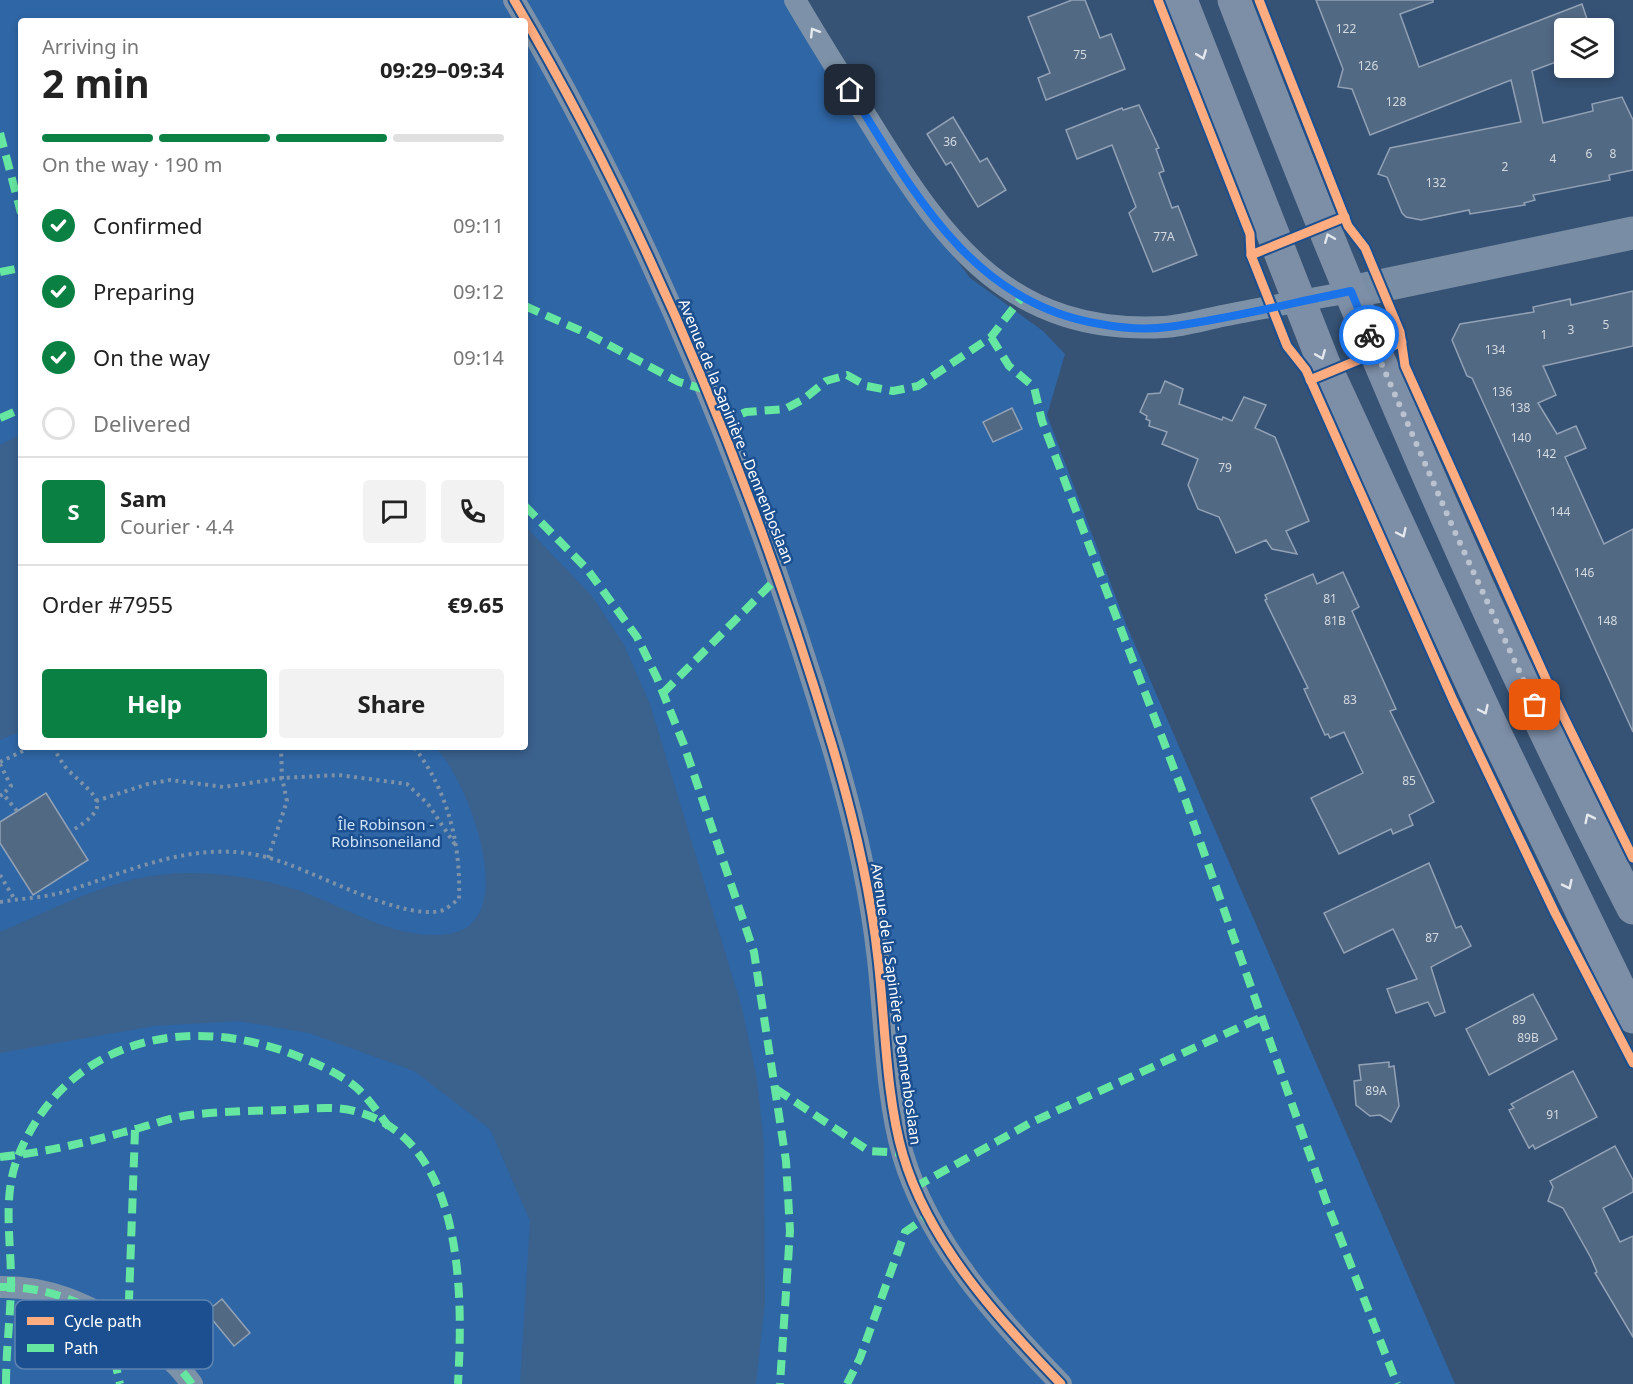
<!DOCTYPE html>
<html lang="en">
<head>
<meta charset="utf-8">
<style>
	:root { --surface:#fff; --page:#f2f2f2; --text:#222; --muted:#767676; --line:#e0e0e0; --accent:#0b8043 }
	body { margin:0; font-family:"Noto Sans",sans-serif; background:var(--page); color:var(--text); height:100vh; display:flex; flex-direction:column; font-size:22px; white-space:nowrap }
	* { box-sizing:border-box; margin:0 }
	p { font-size:20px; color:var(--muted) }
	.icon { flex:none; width:33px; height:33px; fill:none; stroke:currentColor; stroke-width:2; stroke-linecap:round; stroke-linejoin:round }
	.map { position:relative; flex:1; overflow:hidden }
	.panel { position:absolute; left:18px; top:18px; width:510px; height:732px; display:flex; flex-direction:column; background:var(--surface); border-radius:6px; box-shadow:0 3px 9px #0003 }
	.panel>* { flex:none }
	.fabs { position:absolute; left:1554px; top:18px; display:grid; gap:12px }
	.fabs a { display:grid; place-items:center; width:60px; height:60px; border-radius:6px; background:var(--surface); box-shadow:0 3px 9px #0003; font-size:30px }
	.pin { position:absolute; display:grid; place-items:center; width:51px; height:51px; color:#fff; margin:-26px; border-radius:12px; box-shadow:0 3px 9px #0006 }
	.courier { position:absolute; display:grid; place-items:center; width:60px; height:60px; margin:-30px; border:4px solid #1a73e8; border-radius:50%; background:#fff; color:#222; box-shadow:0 2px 8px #0007 }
	.headline em { font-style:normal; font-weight:700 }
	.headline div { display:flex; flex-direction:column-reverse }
	.headline { display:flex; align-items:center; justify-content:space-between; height:102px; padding:0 24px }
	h1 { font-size:39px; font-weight:700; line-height:45px }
	.bar { display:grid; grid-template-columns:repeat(4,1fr); gap:9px 6px; align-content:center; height:72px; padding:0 24px }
	.bar i { height:8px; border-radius:4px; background:var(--line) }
	.bar .current { background:var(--accent) }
	.bar p { grid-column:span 4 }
	.line { display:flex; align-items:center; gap:15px; padding:0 24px; border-top:2px solid var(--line) }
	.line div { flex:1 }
	.round { display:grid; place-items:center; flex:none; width:63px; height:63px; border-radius:6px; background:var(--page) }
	ol { padding:0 24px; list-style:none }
	li { display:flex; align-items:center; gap:18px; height:66px }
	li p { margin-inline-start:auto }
	li .icon { padding:6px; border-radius:50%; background:var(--accent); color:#fff; stroke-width:4 }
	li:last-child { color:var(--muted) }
	li i { width:33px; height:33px; border:3px solid var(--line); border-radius:50% }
	.action { display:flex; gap:12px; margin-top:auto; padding:12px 24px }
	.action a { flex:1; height:69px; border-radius:6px; background:var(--accent); color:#fff; font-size:24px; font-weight:700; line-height:69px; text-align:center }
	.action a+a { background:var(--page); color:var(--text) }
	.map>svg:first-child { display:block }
	.green { fill:#2f66a5; fill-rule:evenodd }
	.water { fill:#3b618d }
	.building { fill:#526984; stroke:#92a2b6; stroke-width:1.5 }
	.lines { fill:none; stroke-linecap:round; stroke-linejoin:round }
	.path { stroke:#7d92a8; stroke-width:4; stroke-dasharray:3 4.5; stroke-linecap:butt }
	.street { stroke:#7d92a8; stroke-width:22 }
	.secondary { stroke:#798da4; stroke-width:33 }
	.primary { stroke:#7d8ea7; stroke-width:33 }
	.quiet { stroke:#66e7a1; stroke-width:8; stroke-dasharray:15 8; stroke-linecap:butt }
	.cycleway-casing { stroke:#1b4f8f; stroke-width:13 }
	.cycleway { stroke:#ffac80; stroke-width:9 }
	.oneway { stroke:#e5e9ee }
	.oneway2 { stroke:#e5e8ed }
	.done { stroke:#b9c2ce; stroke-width:6; stroke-dasharray:0 10.8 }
	.route { stroke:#1a73e8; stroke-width:8 }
	.labels { text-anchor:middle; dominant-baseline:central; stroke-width:5; stroke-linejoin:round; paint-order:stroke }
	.number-label { font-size:12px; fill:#d4dae0 }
	.street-label { font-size:15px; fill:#fff; stroke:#1b4f8f }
	.park-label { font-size:15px; fill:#cfe3fa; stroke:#1b4f8f }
	.key { fill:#1b4f8f; stroke:#5f84b1; stroke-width:1.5 }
	.key-label { font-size:16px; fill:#fff }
</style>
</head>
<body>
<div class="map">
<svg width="1633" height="1384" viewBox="0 0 1633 1384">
	<rect width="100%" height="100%" fill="#365274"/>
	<path class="green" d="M 0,0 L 789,0 L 891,171 L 970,278 L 1043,331 L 1065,354 L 1047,415 L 1126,624 L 1455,1384 L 0,1384 ZM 21,21 L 525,21 L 525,747 L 21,747 Z"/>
	<g class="water">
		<path d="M 21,434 L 21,731 L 0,740 L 0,445 Z"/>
		<path d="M 525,526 L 592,596 L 624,645 L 650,704 L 742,1008 L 757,1079 L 764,1145 L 765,1301 L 756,1384 L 520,1384 L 530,1221 L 490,1129 L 414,1071 L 309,1033 L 239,1021 L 154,1026 L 0,1053 L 0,932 C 44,913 88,890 135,879 C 187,867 247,874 297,890 C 346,906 399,944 453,933 C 521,918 467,778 435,747 L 525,747 Z"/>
	</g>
	<g class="building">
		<path d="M 1072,0 L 1085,0 L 1100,38 L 1111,34 L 1125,69 L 1046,100 L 1038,78 L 1050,73 L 1028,17 Z"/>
		<path d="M 1316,0 L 1433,0 L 1433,2 L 1400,14 L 1419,67 L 1582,4 L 1590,28 L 1564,28 L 1564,59 L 1532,71 L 1543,123 L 1593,111 L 1592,104 L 1622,97 L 1633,120 L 1633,170 L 1609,175 L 1610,180 L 1533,195 L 1535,200 L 1524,203 L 1525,205 L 1470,214 L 1469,210 L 1421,220 L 1406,217 L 1402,213 L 1387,177 L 1378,174 L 1390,148 L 1521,122 L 1511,80 L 1370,135 L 1352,89 L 1338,87 L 1343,69 Z"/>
		<path d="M 1139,105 L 1159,148 L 1156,149 L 1164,171 L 1159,173 L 1172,208 L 1178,206 L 1197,255 L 1153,272 L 1129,213 L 1136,207 L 1112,145 L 1077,159 L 1066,130 L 1122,108 L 1123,110 Z"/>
		<path d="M 953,117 L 980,162 L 987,158 L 1006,190 L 978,207 L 951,162 L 946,165 L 927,134 Z"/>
		<path d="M 1633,291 L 1633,346 L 1543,366 L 1556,395 L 1538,403 L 1557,434 L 1576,426 L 1586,448 L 1565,457 L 1604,544 L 1633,529 L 1633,732 L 1472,378 L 1467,376 L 1452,340 L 1460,324 L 1534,312 L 1533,307 L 1570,299 L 1571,305 Z"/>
		<path d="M 1165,381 L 1183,389 L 1179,404 L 1222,420 L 1223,417 L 1232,421 L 1244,397 L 1266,405 L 1255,428 L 1275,437 L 1309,521 L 1286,531 L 1297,554 L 1272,549 L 1266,540 L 1236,553 L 1219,517 L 1198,509 L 1188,485 L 1198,459 L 1162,444 L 1167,432 L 1149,426 L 1150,421 L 1146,419 L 1147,416 L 1140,412 L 1148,394 L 1160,393 Z"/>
		<path d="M 1012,408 L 1022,429 L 993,442 L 983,422 Z"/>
		<path d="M 1343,572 L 1359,607 L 1352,611 L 1396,709 L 1390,711 L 1434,802 L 1409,815 L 1413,825 L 1393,834 L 1391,829 L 1339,854 L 1311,798 L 1363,773 L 1344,732 L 1330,738 L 1328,734 L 1325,735 L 1304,689 L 1308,688 L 1265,600 L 1267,599 L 1265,595 L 1313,574 L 1317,584 Z"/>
		<path d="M 46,793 L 88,860 L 33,895 L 0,843 L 0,822 Z"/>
		<path d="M 1429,863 L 1456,928 L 1461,926 L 1471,946 L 1431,967 L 1445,1012 L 1435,1016 L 1428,1002 L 1396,1013 L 1387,989 L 1417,979 L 1393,929 L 1344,953 L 1324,913 Z"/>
		<path d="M 1533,994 L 1557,1039 L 1489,1075 L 1466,1029 Z"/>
		<path d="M 1389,1062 L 1389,1067 L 1394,1066 L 1399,1106 L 1391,1122 L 1380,1115 L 1370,1116 L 1356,1105 L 1354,1081 L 1361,1080 L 1359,1065 Z"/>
		<path d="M 1573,1071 L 1597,1117 L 1535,1149 L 1533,1145 L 1529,1148 L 1509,1110 L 1514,1108 L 1511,1104 Z"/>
		<path d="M 1615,1146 L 1633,1180 L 1633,1192 L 1603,1208 L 1620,1242 L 1633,1236 L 1633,1337 L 1595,1273 L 1597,1272 L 1591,1258 L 1563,1208 L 1548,1201 L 1553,1187 L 1550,1181 Z"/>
		<path d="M 222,1299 L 250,1333 L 234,1346 L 206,1312 Z"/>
	</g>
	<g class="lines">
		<g class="path">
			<path d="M 53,747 C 58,755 62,764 69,771 C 98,799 114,805 70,832"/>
			<path d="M 0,762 L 31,747"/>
			<path d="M 0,764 L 11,786 L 3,794"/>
			<path d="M 0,796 L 3,794 L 17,811"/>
			<path d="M 96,801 L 148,784 L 170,780 L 224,787 L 282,778 L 339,775 L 407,784 L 428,804 L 456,846"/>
			<path d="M 268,858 L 287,801 L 282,778 L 281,747"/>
			<path d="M 0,875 L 15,900"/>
			<path d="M 0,902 C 23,898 45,898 67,891 C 133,870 196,839 266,857 C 310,868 398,920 440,911 C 446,910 453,903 459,899 C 461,845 448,791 414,747"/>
		</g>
		<g class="street">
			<path d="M 514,0 C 652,234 754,485 832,745 C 853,815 870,887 878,959 C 885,1020 886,1098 903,1155 C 929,1243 998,1319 1061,1384"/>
			<path d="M 795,0 C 820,43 847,85 873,127 C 946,245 1012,335 1164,327 C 1183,326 1203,320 1222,316 C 1265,308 1308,299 1351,292"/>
			<path d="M 0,1287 C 48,1286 86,1304 126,1328 C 155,1347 171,1355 192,1384"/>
		</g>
		<path class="secondary" d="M 1351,292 L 1633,233"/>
		<g class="primary">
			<path d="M 1181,0 L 1324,364 L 1492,727 L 1633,1017"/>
			<path d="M 1234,0 C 1353,308 1482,615 1633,908"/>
		</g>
		<g class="quiet">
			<path d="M 0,133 L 21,213"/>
			<path d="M 0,272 L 21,268"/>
			<path d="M 525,306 L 586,333 L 679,382 L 706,390"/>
			<path d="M 991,337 L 1009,366 L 1034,387 L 1042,421 L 1182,790 L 1326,1201 L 1397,1384"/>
			<path d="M 0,418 L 21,409"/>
			<path d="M 721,423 L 746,412 L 785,409 L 804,399 L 826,381 L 847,375 L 867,386 L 893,391 L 918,386 L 991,337 L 1022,297"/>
			<path d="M 525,506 L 587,569 L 637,637 L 657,678 L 684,745 L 754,952 L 786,1161 L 790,1231 L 780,1384"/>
			<path d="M 663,693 L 779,576"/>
			<path d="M 776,1089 L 869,1151 L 902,1153"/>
			<path d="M 0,1157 C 42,1153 84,1143 124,1132 C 146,1127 168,1118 190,1115 C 222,1111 254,1111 286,1110 C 308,1109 336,1105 358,1112 C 465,1142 463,1296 458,1384"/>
			<path d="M 915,1187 L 1032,1122 L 1262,1017"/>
			<path d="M 0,1287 C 48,1286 86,1304 126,1328 C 155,1347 171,1355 192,1384"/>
			<path d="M 104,1314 L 120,1384"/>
			<path d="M 125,1328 L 129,1300 L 135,1130"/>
			<path d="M 6,1384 C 6,1352 10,1321 11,1289 C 12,1243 1,1197 19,1154 C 65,1044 177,1014 284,1051 C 308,1060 337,1071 357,1088 C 369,1099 379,1114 389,1127"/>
			<path d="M 847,1384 L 860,1358 L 905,1232 L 928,1216"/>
		</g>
		<g class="cycleway-casing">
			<g id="cycleway">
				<path d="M 514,0 C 652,234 754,485 832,745 C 853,815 870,887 878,959 C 885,1020 886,1098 903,1155 C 929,1243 998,1319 1061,1384"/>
				<path d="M 1158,0 L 1250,234 L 1251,255 L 1287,346 L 1306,370 L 1453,700 L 1555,913 L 1633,1063"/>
				<path d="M 1259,0 L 1348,226 L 1365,248 L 1400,332 L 1405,366 L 1555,699 L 1633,858"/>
				<path d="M 1251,255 L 1345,217"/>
				<path d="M 1310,380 L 1402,342"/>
			</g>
		</g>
		<use href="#cycleway" class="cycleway"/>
	</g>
	<defs><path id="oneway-chevron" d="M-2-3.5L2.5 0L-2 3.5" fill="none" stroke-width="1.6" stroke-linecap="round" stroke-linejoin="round" transform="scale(1.5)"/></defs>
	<use class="oneway" href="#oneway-chevron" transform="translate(814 32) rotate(-122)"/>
	<g class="oneway2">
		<use href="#oneway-chevron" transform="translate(1202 55) rotate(69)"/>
		<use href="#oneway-chevron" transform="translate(1329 238) rotate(-112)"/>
		<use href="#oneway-chevron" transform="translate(1321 355) rotate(68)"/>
		<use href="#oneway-chevron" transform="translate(1402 533) rotate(65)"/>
		<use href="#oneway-chevron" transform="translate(1484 710) rotate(65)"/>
		<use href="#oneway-chevron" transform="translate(1589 818) rotate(-116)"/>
		<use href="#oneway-chevron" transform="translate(1568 885) rotate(64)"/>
	</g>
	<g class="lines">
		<path class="done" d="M 1369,335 L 1454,530 L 1535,705"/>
		<path class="route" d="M 850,90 C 912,190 972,304 1100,324 C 1121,328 1146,330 1168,327 C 1229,319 1291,303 1351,291 L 1369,335"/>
	</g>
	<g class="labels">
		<g class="number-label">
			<text x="1346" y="28">122</text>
			<text x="1080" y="54">75</text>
			<text x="1368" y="65">126</text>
			<text x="1396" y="101">128</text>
			<text x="950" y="141">36</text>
			<text x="1589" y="153">6</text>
			<text x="1613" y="153">8</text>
			<text x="1553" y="158">4</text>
			<text x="1505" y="166">2</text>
			<text x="1436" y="182">132</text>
			<text x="1164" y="236">77A</text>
			<text x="1606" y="324">5</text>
			<text x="1571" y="329">3</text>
			<text x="1544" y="334">1</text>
			<text x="1495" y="349">134</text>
			<text x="1502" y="391">136</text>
			<text x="1520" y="407">138</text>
			<text x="1521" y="437">140</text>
			<text x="1546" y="453">142</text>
			<text x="1225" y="467">79</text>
			<text x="1560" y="511">144</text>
			<text x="1584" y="572">146</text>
			<text x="1330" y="598">81</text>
			<text x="1335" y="620">81B</text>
			<text x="1607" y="620">148</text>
			<text x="1350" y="699">83</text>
			<text x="1409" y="780">85</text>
			<text x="1432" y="937">87</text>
			<text x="1519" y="1019">89</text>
			<text x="1528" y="1037">89B</text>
			<text x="1376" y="1090">89A</text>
			<text x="1553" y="1114">91</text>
		</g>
		<g class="street-label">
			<text transform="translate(737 431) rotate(68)">Avenue de la Sapinière - Dennenboslaan</text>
			<text transform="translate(897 1004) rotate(82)">Avenue de la Sapinière - Dennenboslaan</text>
		</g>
		<g class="park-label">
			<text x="386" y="824">Île Robinson -<tspan x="386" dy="17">Robinsoneiland</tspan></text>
		</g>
	</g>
	<rect x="15" y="1300" width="198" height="69" rx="9" class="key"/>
	<rect x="27" y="1317" width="27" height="8" fill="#ffac80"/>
	<rect x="27" y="1344" width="27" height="8" fill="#66e7a1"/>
	<g class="key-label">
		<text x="64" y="1327">Cycle path</text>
		<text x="64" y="1354">Path</text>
	</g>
</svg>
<div class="fabs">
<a><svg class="icon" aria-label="layers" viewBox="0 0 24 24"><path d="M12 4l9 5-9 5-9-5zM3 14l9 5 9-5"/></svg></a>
</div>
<div class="pin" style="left:1535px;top:705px;background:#ea580c"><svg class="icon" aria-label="bag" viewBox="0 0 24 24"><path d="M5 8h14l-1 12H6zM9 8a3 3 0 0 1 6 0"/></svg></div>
<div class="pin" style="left:850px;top:90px;background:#1f2937"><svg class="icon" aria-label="home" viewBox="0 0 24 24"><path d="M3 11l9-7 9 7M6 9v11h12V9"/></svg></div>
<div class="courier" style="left:1369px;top:335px"><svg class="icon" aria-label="bike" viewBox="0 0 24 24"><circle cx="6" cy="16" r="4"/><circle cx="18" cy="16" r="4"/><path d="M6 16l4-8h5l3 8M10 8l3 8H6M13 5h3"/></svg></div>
<section class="panel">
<div class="headline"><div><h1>2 min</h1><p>Arriving in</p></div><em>09:29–09:34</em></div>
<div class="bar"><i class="current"></i><i class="current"></i><i class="current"></i><i></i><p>On the way · 190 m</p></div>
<ol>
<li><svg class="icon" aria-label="check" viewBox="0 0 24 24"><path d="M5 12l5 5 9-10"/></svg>Confirmed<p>09:11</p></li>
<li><svg class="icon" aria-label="check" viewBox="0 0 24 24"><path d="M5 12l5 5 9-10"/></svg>Preparing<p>09:12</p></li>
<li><svg class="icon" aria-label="check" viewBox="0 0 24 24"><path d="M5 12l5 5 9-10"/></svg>On the way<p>09:14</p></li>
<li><i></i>Delivered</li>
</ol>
<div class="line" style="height:108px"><b class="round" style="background:var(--accent);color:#fff">S</b><div><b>Sam</b><p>Courier · 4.4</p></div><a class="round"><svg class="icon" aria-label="chat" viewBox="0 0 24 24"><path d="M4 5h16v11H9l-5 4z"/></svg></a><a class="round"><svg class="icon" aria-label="phone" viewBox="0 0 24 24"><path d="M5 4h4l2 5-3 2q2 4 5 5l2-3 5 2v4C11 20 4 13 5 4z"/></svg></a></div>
<div class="line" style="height:78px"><div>Order #7955</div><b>€9.65</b></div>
<div class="action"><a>Help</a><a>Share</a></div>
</section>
</div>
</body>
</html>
